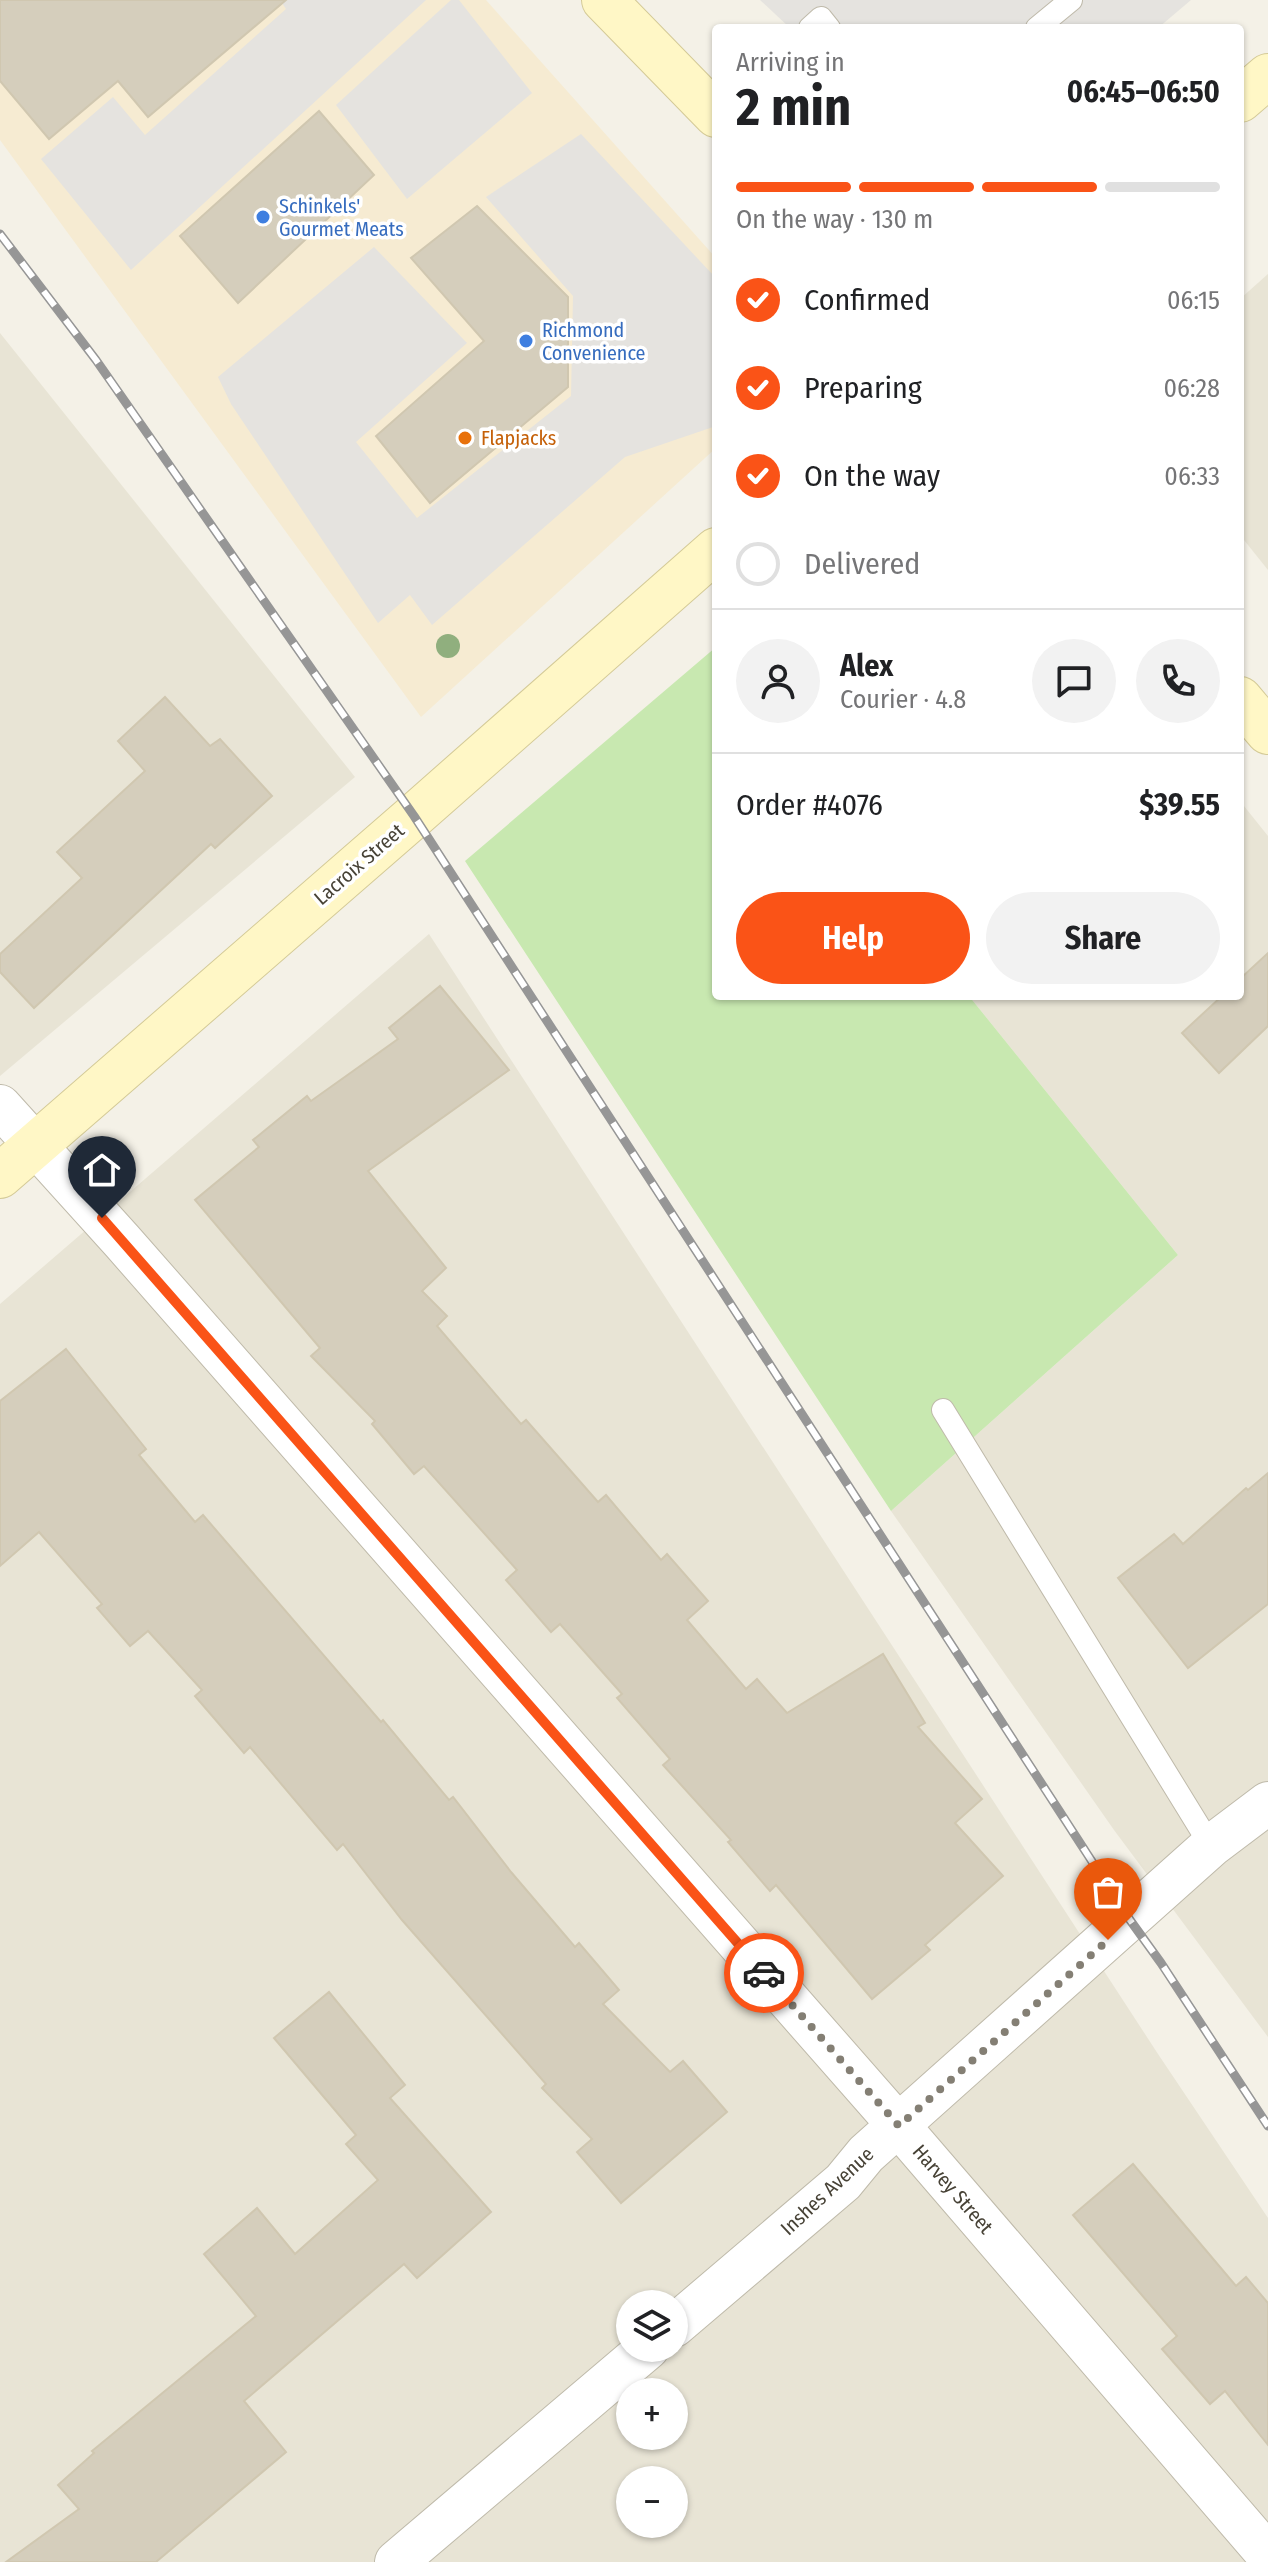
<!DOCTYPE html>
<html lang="en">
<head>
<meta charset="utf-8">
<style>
	:root { --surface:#fff; --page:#f2f2f2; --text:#202124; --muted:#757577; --line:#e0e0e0; --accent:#fa5317 }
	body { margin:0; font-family:"Fira Sans Condensed",sans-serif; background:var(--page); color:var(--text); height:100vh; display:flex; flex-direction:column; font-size:30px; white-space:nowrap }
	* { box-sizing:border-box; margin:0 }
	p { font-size:26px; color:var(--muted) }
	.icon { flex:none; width:44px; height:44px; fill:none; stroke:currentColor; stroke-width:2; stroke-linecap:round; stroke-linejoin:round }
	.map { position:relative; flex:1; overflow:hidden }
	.panel { position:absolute; left:712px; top:24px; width:532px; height:976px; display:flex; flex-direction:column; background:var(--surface); border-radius:8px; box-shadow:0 2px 6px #0004 }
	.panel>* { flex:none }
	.buttons { position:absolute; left:616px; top:2290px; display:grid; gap:16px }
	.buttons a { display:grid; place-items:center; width:72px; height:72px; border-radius:50%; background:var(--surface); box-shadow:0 2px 6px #0004; font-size:40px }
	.pin { position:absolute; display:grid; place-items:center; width:68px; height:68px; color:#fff; margin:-82px -34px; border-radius:50% 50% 50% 0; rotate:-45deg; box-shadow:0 0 8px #0007 }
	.pin .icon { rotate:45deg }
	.courier { position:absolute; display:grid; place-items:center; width:80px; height:80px; margin:-40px; border:6px solid #fa5317; border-radius:50%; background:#fff; color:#222; box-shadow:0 2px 10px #0007 }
	.summary em { font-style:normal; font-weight:700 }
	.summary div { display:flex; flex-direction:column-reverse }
	.summary { display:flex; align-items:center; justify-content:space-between; height:136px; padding:0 24px }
	h1 { font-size:52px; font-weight:700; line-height:60px }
	.bar { display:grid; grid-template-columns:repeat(4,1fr); gap:12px 8px; align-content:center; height:96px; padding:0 24px }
	.bar i { height:10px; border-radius:6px; background:var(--line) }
	.bar .current { background:var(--accent) }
	.bar p { grid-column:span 4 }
	.line { display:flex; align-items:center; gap:20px; padding:0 24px; border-top:2px solid var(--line) }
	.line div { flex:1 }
	.round { display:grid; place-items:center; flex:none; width:84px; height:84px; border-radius:42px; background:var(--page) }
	ol { padding:0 24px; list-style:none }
	li { display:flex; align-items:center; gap:24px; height:88px }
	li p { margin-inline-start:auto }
	li .icon { padding:8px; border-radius:50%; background:var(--accent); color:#fff; stroke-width:4 }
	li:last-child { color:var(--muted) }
	li i { width:44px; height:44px; border:4px solid var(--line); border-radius:50% }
	.cta { display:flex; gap:16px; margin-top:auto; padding:16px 24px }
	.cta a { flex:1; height:92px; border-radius:48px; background:var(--accent); color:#fff; font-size:32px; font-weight:700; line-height:92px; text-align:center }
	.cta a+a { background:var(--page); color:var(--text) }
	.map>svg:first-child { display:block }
	.residential { fill:#e8e4d5; fill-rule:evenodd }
	.commercial { fill:#f6ebd2 }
	.green { fill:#c8e8b0 }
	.parking { fill:#e5e3df }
	.building { fill:#d5cebc; stroke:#d0c7b0; stroke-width:2 }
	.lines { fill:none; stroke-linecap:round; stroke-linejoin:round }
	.lane-casing { stroke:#bfbaaa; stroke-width:24 }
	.street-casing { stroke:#bfbaaa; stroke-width:44 }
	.secondary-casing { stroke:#d4ca97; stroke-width:46 }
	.lane { stroke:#fff; stroke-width:22 }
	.street { stroke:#fff; stroke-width:42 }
	.secondary { stroke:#fff7c6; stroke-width:44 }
	.rail-casing { stroke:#969696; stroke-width:9 }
	.rail { stroke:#fff; stroke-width:6; stroke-dasharray:18; stroke-linecap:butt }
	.tree { fill:#90af7e }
	.done { stroke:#847f74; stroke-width:8; stroke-dasharray:0 14.4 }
	.route { stroke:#fa5317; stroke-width:10 }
	.shop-dot { fill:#3f7fe0; stroke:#fff; stroke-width:3 }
	.food-dot { fill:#e8710a; stroke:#fff; stroke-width:3 }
	.labels { text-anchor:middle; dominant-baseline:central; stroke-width:7; stroke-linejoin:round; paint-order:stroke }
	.shop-label { font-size:20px; fill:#366cbe; stroke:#fff; text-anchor:start }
	.food-label { font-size:20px; fill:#c56008; stroke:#fff; text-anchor:start }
	.street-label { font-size:20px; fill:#474236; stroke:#fff }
</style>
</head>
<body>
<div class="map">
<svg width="1268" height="2562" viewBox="0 0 1268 2562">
	<rect width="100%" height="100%" fill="#f4f1e7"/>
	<g class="residential">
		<path d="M 1268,274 L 1268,570 L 1240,535 L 1240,299 Z"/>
		<path d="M 0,333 L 355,777 L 0,1076 Z"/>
		<path d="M 1240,801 L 1268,836 L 1268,2037 L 1114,1830 L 891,1511 L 1178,1255 L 969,996 L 1240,996 Z"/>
		<path d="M 429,934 L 1158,2054 L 1268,2218 L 1268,2562 L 0,2562 L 0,1304 ZM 630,2304 L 674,2304 L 674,2348 L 630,2348 ZM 630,2392 L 674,2392 L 674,2436 L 630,2436 ZM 630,2480 L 674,2480 L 674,2524 L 630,2524 Z"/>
	</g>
	<path class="commercial" d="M 0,0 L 486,0 L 716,258 L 716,448 L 421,717 L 0,140 Z"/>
	<path class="green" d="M 716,647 L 716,996 L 969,996 L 1178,1255 L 891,1511 L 465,861 Z"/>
	<g class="parking">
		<path d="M 280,0 L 426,0 L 131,270 L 41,159 L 113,97 L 145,135 L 286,9 Z"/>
		<path d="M 451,0 L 459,0 L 532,93 L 407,199 L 336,105 Z"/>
		<path d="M 760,0 L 1191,0 L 1158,28 L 790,28 Z"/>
		<path d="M 581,134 L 714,276 L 716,426 L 625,457 L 432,625 L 410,595 L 378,623 L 231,404 L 218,377 L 374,247 L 467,343 L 356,442 L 417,518 L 571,396 L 573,296 L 486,197 Z"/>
	</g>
	<g class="building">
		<path d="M 0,0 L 286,0 L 148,117 L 118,81 L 49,139 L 0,81 Z"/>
		<path d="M 319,111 L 374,175 L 238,303 L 180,236 Z"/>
		<path d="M 477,206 L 568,297 L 568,387 L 430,503 L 376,436 L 484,341 L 411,258 Z"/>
		<path d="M 165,697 L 210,746 L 220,739 L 272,796 L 215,848 L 211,844 L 34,1008 L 0,972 L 0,954 L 82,878 L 57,852 L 145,771 L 118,741 Z"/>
		<path d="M 1268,953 L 1268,1026 L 1219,1073 L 1182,1033 L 1222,996 L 1240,996 L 1240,979 Z"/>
		<path d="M 440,986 L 509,1070 L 368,1171 L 446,1268 L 422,1291 L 447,1316 L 437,1326 L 521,1424 L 526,1420 L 598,1502 L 606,1495 L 661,1560 L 667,1554 L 708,1601 L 687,1620 L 746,1689 L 757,1679 L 787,1713 L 883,1654 L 925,1723 L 918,1727 L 982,1799 L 955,1823 L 1003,1876 L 925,1945 L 930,1950 L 872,1999 L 776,1885 L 770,1891 L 728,1842 L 731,1840 L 663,1765 L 670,1759 L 617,1698 L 622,1694 L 560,1624 L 551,1632 L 506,1580 L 517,1570 L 424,1466 L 414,1474 L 372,1424 L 375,1421 L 311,1356 L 320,1348 L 195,1200 L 259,1147 L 253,1140 L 307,1096 L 311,1101 L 398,1039 L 389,1028 Z"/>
		<path d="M 66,1349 L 146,1449 L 139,1455 L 195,1522 L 203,1515 L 381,1722 L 383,1720 L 449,1800 L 453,1797 L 511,1872 L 575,1947 L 579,1943 L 619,1990 L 603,2004 L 670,2072 L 683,2061 L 727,2112 L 621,2203 L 577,2152 L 592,2139 L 542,2088 L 546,2084 L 402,1920 L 343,1844 L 337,1850 L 250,1747 L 244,1753 L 195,1696 L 202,1690 L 148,1631 L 130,1646 L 97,1608 L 102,1604 L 39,1532 L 0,1566 L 0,1401 Z"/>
		<path d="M 1268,1473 L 1268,1604 L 1188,1668 L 1118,1578 L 1174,1534 L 1183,1544 L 1246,1488 L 1248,1490 Z"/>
		<path d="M 329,1992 L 405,2085 L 390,2098 L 491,2212 L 417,2278 L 404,2264 L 244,2401 L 286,2452 L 156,2562 L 6,2562 L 79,2509 L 58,2485 L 94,2453 L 92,2451 L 256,2316 L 204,2254 L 257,2208 L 295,2254 L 378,2180 L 346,2144 L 356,2135 L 274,2038 Z"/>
		<path d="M 1133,2164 L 1236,2286 L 1246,2277 L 1268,2303 L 1268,2445 L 1225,2391 L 1210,2404 L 1162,2349 L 1177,2336 L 1073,2215 Z"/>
	</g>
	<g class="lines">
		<g class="lane-casing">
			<g id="lane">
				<path d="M 810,28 L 821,18 L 829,28"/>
				<path d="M 1037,28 L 1071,0"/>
				<path d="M 943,1410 L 1211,1846"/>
			</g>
		</g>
		<g class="street-casing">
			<g id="street">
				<path d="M 0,1106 L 122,1241 L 899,2126 L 1268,2555"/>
				<path d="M 674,2326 L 843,2182 L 866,2154 L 1211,1846 L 1268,1803"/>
				<path d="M 396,2562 L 648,2348"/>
			</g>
		</g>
		<g class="secondary-casing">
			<g id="secondary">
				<path d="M 604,0 L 716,115"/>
				<path d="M 1240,100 L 1268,76"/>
				<path d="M 1240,699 L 1268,732"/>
				<path d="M 0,1176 L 414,816 L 716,550"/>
			</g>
		</g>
		<use href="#lane" class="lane"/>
		<use href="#street" class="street"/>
		<use href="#secondary" class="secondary"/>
		<g class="rail-casing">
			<path id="rail" d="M 0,234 L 96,360 L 414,816 L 1130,1920 L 1161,1963 L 1268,2126"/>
		</g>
		<use href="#rail" class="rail"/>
	</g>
	<circle class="tree" cx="448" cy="646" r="12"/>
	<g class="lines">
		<path class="done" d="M 764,1973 L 899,2126 L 1108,1940"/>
		<path class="route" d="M 102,1218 L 764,1973"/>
	</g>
	<g class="shop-dot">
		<circle cx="263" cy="217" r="8"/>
		<circle cx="526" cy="341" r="8"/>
	</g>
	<circle class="food-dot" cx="465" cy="438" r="8"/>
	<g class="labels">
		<g class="shop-label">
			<text x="279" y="206">Schinkels'<tspan x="279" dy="23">Gourmet Meats</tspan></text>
			<text x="542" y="330">Richmond<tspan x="542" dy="23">Convenience</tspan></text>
		</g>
		<g class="food-label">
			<text x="481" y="438">Flapjacks</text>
		</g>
		<g class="street-label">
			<text transform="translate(359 864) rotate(-41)">Lacroix Street</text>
			<text transform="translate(953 2189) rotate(49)">Harvey Street</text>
			<text transform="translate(827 2191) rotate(-43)">Inshes Avenue</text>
		</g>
	</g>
</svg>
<div class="buttons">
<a><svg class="icon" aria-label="layers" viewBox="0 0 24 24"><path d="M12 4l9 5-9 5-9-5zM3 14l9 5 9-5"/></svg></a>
<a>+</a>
<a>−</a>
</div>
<div class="pin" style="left:1108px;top:1940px;background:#ea580c"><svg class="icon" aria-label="bag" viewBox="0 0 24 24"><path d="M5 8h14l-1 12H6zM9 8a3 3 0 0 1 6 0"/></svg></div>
<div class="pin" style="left:102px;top:1218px;background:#1f2937"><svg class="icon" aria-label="home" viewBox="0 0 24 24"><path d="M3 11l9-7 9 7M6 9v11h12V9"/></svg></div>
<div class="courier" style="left:764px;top:1973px"><svg class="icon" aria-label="car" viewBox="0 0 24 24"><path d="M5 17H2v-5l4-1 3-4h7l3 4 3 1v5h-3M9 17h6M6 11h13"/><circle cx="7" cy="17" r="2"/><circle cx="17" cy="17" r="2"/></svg></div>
<section class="panel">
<div class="summary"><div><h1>2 min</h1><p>Arriving in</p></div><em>06:45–06:50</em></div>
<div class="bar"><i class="current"></i><i class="current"></i><i class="current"></i><i></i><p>On the way · 130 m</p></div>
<ol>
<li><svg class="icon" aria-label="check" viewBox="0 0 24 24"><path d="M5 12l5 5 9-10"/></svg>Confirmed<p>06:15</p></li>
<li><svg class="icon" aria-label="check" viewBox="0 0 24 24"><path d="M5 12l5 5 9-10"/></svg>Preparing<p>06:28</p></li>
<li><svg class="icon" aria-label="check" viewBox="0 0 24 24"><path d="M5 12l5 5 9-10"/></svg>On the way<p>06:33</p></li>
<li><i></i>Delivered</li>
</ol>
<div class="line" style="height:144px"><a class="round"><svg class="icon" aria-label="person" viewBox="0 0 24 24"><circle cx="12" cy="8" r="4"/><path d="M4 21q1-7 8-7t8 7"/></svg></a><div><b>Alex</b><p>Courier · 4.8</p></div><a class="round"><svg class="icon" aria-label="chat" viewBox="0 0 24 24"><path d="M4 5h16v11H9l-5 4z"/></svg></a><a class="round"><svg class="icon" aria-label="phone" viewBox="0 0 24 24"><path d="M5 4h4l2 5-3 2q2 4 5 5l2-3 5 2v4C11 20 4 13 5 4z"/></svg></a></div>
<div class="line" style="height:104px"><div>Order #4076</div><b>$39.55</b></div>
<div class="cta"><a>Help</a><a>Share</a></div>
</section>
</div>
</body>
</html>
